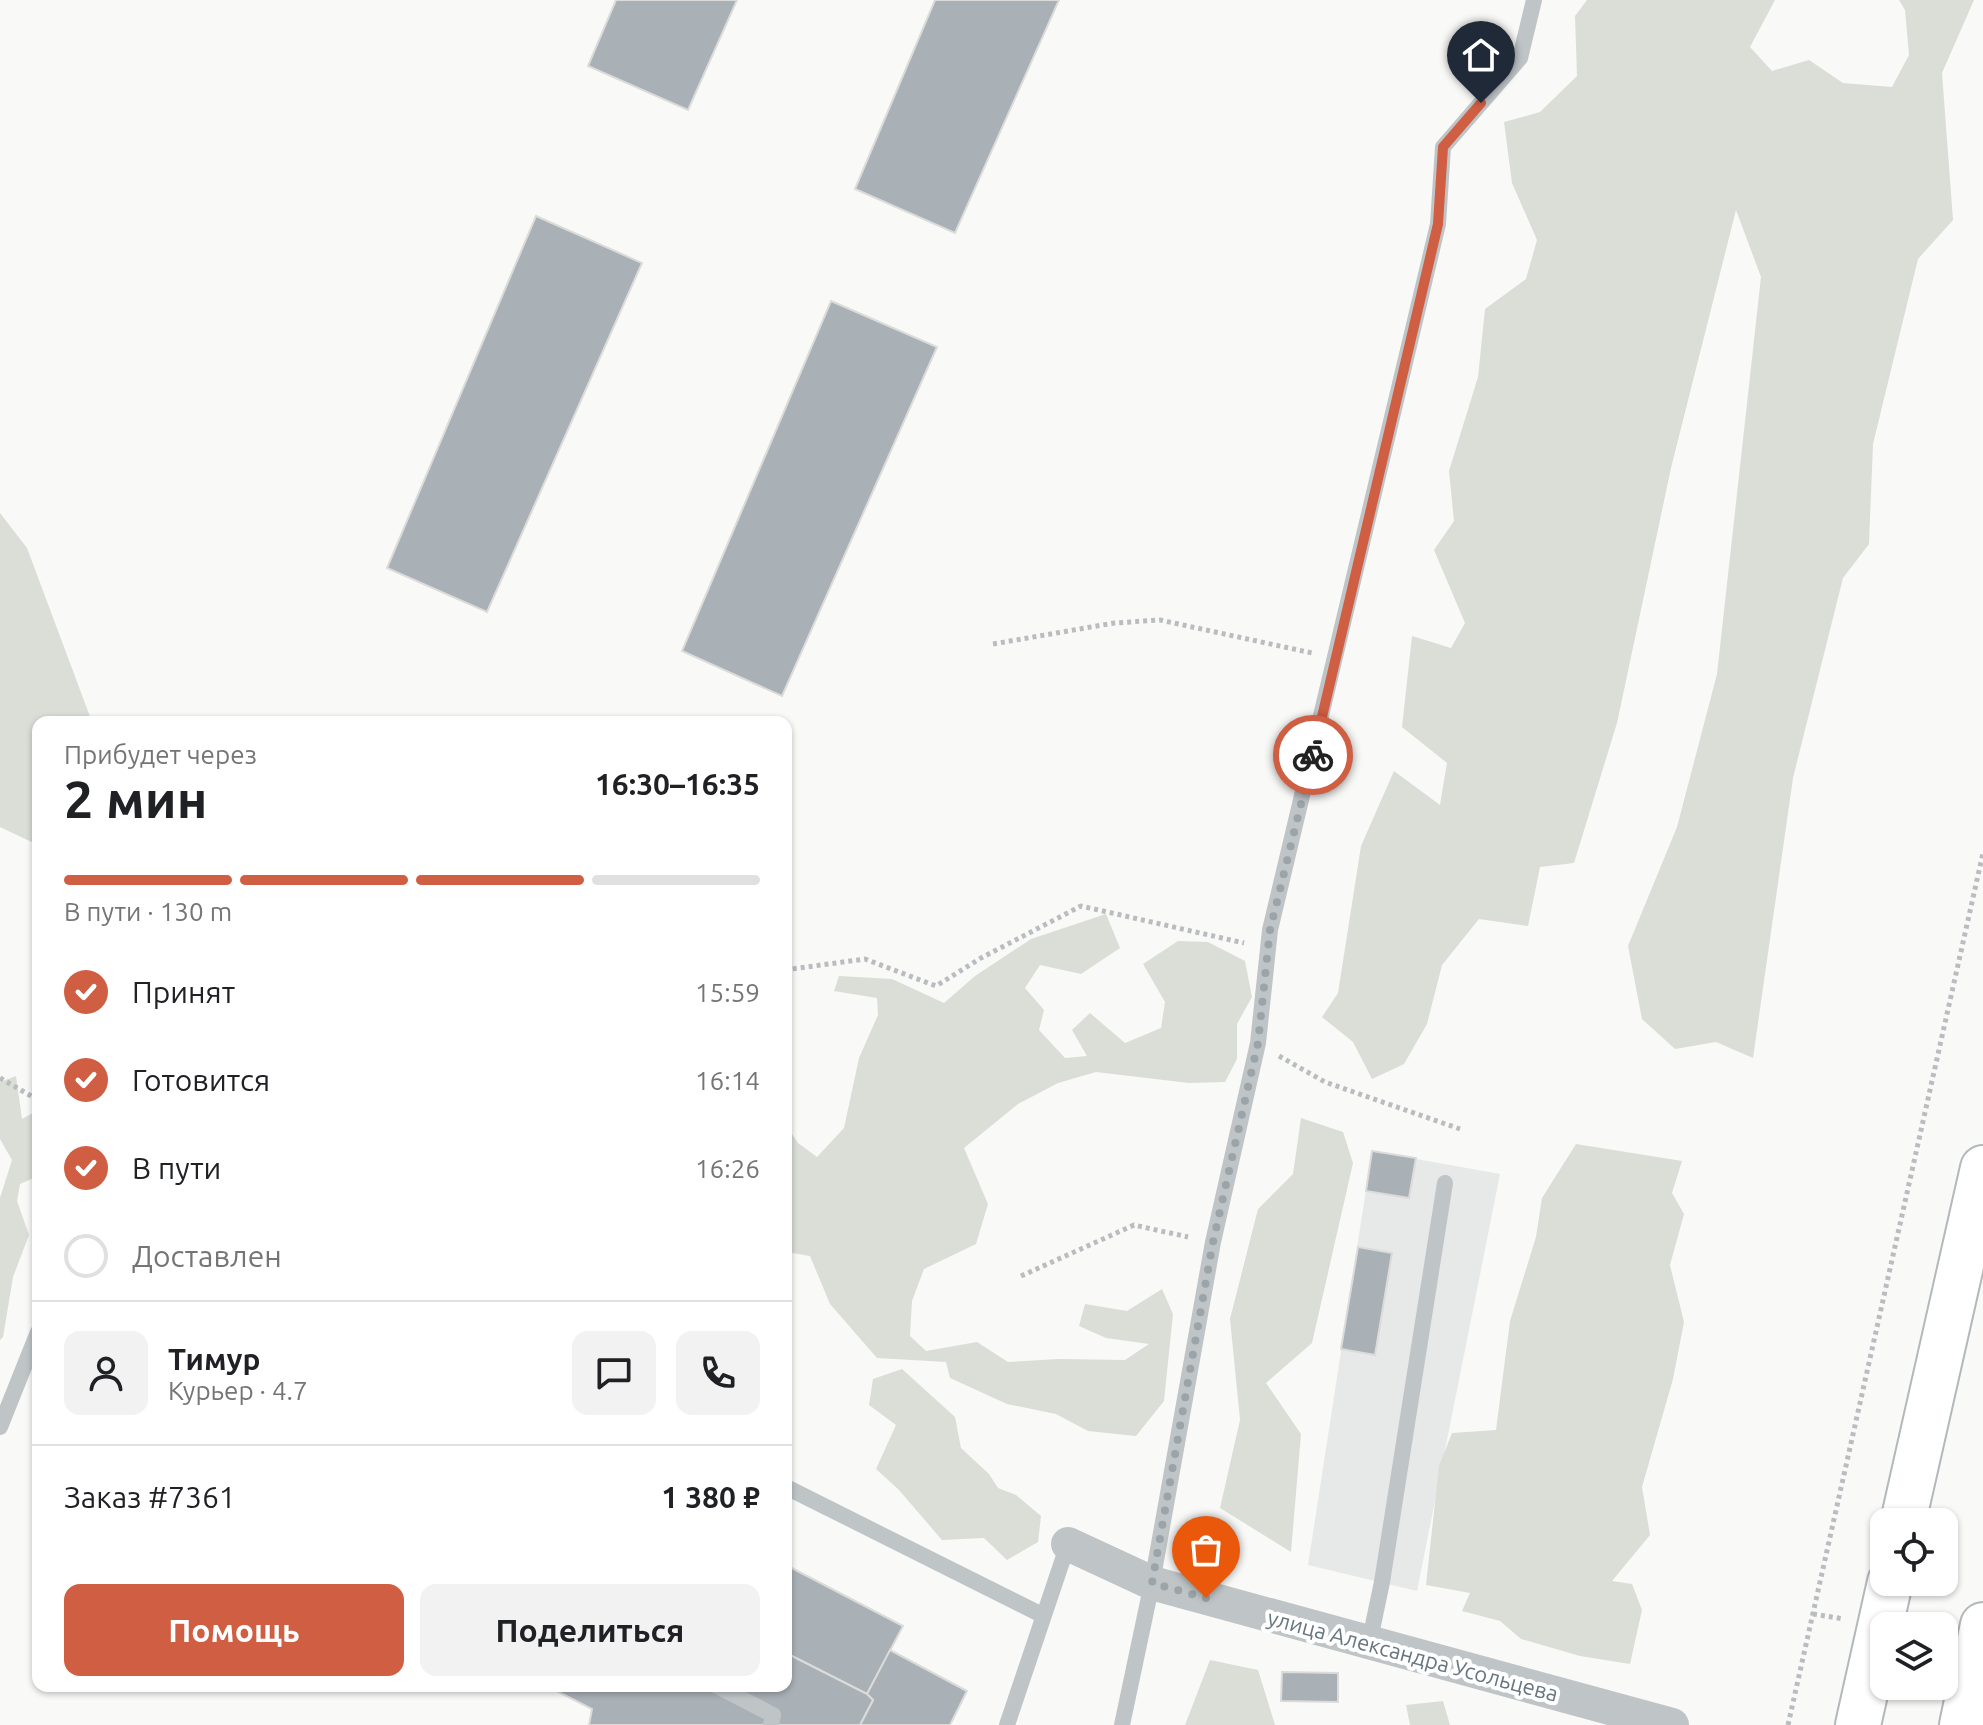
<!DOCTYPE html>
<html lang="ru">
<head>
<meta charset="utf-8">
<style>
	:root { --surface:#fff; --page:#f2f2f2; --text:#202124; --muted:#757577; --line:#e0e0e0; --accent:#cf5e42 }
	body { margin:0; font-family:Ubuntu,sans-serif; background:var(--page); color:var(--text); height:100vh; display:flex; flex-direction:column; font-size:30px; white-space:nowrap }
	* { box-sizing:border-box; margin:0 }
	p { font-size:26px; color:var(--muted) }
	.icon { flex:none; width:44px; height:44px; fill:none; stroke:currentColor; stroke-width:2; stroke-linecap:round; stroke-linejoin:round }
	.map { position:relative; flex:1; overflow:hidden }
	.drawer { position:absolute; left:32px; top:716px; width:760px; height:976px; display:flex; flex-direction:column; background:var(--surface); border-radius:16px; box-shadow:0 2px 6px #0004 }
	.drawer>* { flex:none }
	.fabs { position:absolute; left:1870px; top:1508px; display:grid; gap:16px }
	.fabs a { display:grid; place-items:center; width:88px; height:88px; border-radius:16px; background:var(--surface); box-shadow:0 2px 6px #0004; font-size:40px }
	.pin { position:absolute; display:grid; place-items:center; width:68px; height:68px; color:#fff; margin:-82px -34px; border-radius:50% 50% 50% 0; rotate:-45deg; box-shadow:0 0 8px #0007 }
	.pin .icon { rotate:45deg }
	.courier { position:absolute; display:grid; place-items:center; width:80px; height:80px; margin:-40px; border:6px solid #cf5e42; border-radius:50%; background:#fff; color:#222; box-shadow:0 2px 10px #0007 }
	.overview em { font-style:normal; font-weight:700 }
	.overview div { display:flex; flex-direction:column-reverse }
	.overview { display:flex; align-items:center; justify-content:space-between; height:136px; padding:0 32px }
	h1 { font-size:52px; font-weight:700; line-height:60px }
	.bar { display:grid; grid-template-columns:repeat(4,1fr); gap:12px 8px; align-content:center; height:96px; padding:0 32px }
	.bar i { height:10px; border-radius:6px; background:var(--line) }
	.bar .selected { background:var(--accent) }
	.bar p { grid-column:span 4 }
	.line { display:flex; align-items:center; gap:20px; padding:0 32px; border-top:2px solid var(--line) }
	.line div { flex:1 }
	.round { display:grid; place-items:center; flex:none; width:84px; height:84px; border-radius:16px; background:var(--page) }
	ol { padding:0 32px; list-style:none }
	li { display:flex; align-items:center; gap:24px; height:88px }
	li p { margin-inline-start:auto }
	li .icon { padding:8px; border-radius:50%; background:var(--accent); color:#fff; stroke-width:4 }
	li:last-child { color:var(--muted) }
	li i { width:44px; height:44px; border:4px solid var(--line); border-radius:50% }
	.action { display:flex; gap:16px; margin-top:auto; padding:16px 32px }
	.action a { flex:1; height:92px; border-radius:16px; background:var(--accent); color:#fff; font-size:32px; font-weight:700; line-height:92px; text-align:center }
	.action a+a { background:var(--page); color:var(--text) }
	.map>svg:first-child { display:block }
	.built { fill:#e7e8e8 }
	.green { fill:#daded7 }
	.building { fill:#a9b0b6; stroke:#dbdbda; stroke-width:2 }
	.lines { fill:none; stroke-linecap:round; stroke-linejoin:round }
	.primary-casing { stroke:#b3b8bb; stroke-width:48 }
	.path { stroke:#babdc0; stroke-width:5; stroke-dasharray:4 4; stroke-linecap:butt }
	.lane { stroke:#bfc4c7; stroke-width:16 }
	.street { stroke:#bfc4c7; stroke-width:34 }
	.primary { stroke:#fff; stroke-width:44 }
	.done { stroke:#9aa4a9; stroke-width:8; stroke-dasharray:0 14.4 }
	.route { stroke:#cf5e42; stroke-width:10 }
	.labels { text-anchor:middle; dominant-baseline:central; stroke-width:8; stroke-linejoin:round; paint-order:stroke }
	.street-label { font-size:22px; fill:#67767f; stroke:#fff }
</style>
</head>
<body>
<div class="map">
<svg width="1983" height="1725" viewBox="0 0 1983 1725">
	<rect width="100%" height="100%" fill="#f9f9f8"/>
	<path class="built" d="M 1372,1151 L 1500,1174 L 1417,1591 L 1308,1565 Z"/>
	<g class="green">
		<path d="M 1587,0 L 1775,0 L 1750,47 L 1772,71 L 1809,60 L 1843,83 L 1892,87 L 1909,55 L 1905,10 L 1899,0 L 1974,0 L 1942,73 L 1953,220 L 1918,259 L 1873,444 L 1869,544 L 1843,578 L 1793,778 L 1753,1058 L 1716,1042 L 1675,1049 L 1642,1019 L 1628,946 L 1677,827 L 1717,674 L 1761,277 L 1736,210 L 1671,468 L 1617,723 L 1574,863 L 1540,867 L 1528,926 L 1479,919 L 1442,965 L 1427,1024 L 1404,1064 L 1372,1079 L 1353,1042 L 1322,1017 L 1338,993 L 1361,846 L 1394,771 L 1440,805 L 1447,763 L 1402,727 L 1412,636 L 1451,648 L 1465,623 L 1434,550 L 1454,521 L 1449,471 L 1478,377 L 1485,309 L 1526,279 L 1537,240 L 1512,183 L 1504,122 L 1540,112 L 1577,76 L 1575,16 Z"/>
		<path d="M 0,513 L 27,548 L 92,722 L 38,722 L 38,845 L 0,827 Z"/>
		<path d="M 1106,914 L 1120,948 L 1081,974 L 1040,965 L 1025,988 L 1044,1010 L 1039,1030 L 1065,1058 L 1087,1056 L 1072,1030 L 1090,1013 L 1125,1043 L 1161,1028 L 1165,1002 L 1143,964 L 1178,941 L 1208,942 L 1245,961 L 1252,997 L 1237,1024 L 1237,1059 L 1225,1082 L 1189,1083 L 1096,1072 L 1058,1083 L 1018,1104 L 964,1148 L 988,1204 L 976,1244 L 924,1269 L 912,1301 L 910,1336 L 926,1351 L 977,1342 L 1008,1362 L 1059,1359 L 1125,1360 L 1149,1344 L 1106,1338 L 1079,1326 L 1085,1304 L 1127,1311 L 1162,1289 L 1173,1314 L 1164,1401 L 1136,1436 L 1088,1431 L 1056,1414 L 1007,1404 L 950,1378 L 946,1362 L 877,1358 L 830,1304 L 810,1256 L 786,1252 L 786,1125 L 798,1143 L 817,1157 L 844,1128 L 859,1058 L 878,1015 L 877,998 L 834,991 L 839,976 L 892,979 L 944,1003 L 975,976 L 1031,939 Z"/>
		<path d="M 16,1076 L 22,1119 L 38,1110 L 38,1176 L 20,1184 L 17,1201 L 29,1235 L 13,1277 L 3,1337 L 0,1340 L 0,1198 L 12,1160 L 0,1139 L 0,1082 Z"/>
		<path d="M 1301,1118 L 1343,1132 L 1353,1163 L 1312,1343 L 1266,1383 L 1301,1434 L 1291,1552 L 1220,1508 L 1240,1420 L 1230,1319 L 1258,1209 L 1293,1174 Z"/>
		<path d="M 1576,1144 L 1682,1161 L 1672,1193 L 1684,1214 L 1670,1265 L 1684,1322 L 1673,1379 L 1642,1487 L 1650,1535 L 1612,1581 L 1632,1584 L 1642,1610 L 1630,1664 L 1580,1656 L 1521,1639 L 1500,1621 L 1462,1611 L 1470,1593 L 1426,1585 L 1439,1466 L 1452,1433 L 1496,1430 L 1510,1321 L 1536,1237 L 1542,1198 Z"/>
		<path d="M 902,1369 L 955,1417 L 961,1448 L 989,1474 L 998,1488 L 1016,1495 L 1041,1516 L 1038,1542 L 1007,1560 L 984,1538 L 942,1540 L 899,1490 L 876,1469 L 896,1425 L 869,1405 L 873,1379 Z"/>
		<path d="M 1210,1660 L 1258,1670 L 1275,1725 L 1185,1725 Z"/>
		<path d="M 1443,1701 L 1450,1725 L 1410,1725 L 1406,1705 Z"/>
	</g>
	<g class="building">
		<path d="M 616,0 L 737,0 L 688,110 L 588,66 Z"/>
		<path d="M 935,0 L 1059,0 L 955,233 L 855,189 Z"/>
		<path d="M 536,216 L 642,263 L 487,612 L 387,568 Z"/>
		<path d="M 831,301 L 937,347 L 782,696 L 682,651 Z"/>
		<path d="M 1372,1151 L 1416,1158 L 1409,1198 L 1366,1191 Z"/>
		<path d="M 1358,1247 L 1392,1253 L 1375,1355 L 1341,1349 Z"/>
		<path d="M 786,1565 L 903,1626 L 867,1694 L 786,1653 Z"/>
		<path d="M 890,1650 L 967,1691 L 950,1725 L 860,1725 L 873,1700 L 867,1694 Z"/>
		<path d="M 786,1653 L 867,1694 L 873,1700 L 860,1725 L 589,1725 L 592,1709 L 547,1686 L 786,1686 Z"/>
		<path d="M 1282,1672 L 1338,1673 L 1338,1702 L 1281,1701 Z"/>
	</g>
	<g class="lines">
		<g class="primary-casing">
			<g id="primary">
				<path d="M 1903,1522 L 1983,1168"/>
				<path d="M 1858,1725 L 1890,1582"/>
				<path d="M 1962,1725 L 1983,1625"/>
			</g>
		</g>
		<g class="path">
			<path d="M 993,644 L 1114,623 L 1160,620 L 1312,653"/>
			<path d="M 786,973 L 792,969 L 865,959 L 936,986 L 981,958 L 1081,906 L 1244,943"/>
			<path d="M 1279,1056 L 1325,1082 L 1460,1129"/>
			<path d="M 0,1078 L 38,1100"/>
			<path d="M 1021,1276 L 1134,1225 L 1188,1237"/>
			<path d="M 1813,1614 L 1844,1619"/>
			<path d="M 1788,1725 L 1983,853"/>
		</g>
		<g class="lane">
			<path d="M 0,1427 L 38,1332"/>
			<path d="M 786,1487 L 1042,1615"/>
			<path d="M 1369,1644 L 1382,1582 L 1445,1183"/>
			<path d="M 717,1686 L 773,1715 L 771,1725"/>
			<path d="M 1007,1725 L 1068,1544"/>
			<path d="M 1122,1725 L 1152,1583 L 1213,1242 L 1258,1043 L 1270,930 L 1438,224 L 1443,147 L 1520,58 L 1534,0"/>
		</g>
		<path class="street" d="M 1068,1544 L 1152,1583 L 1672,1725"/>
		<use href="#primary" class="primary"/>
	</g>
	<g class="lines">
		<path class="done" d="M 1206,1598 L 1152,1583 L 1213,1242 L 1258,1043 L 1270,930 L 1313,755"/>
		<path class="route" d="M 1313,755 L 1438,224 L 1443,147 L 1481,103"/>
	</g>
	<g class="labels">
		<g class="street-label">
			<text transform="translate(1413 1655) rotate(15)">улица Александра Усольцева</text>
		</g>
	</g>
</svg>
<div class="fabs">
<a><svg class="icon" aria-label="locate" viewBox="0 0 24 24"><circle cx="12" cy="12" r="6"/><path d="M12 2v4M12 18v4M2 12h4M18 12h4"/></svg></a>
<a><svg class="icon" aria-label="layers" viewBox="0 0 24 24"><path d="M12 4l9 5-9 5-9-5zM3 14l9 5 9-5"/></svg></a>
</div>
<div class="pin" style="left:1206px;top:1598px;background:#ea580c"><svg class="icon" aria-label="bag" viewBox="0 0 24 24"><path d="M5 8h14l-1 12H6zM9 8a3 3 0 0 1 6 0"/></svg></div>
<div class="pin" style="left:1481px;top:103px;background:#1f2937"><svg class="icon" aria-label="home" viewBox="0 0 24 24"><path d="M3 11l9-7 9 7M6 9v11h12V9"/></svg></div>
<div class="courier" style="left:1313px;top:755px"><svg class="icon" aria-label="bike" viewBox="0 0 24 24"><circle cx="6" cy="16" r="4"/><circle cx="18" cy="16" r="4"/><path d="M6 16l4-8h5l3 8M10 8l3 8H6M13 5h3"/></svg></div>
<section class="drawer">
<div class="overview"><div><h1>2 мин</h1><p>Прибудет через</p></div><em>16:30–16:35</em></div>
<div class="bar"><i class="selected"></i><i class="selected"></i><i class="selected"></i><i></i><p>В пути · 130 m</p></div>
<ol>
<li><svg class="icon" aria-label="check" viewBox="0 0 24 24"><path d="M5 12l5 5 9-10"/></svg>Принят<p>15:59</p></li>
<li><svg class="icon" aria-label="check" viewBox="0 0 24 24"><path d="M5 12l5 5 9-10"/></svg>Готовится<p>16:14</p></li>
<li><svg class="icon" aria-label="check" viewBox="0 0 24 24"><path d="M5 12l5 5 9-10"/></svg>В пути<p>16:26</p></li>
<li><i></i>Доставлен</li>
</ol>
<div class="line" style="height:144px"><a class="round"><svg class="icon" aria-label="person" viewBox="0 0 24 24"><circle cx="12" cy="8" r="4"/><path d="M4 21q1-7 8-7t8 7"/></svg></a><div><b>Тимур</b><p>Курьер · 4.7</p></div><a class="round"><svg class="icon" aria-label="chat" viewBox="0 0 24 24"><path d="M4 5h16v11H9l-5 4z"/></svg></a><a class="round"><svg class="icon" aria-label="phone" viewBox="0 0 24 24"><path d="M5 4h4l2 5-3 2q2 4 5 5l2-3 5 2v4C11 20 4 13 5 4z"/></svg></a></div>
<div class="line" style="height:104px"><div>Заказ #7361</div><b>1 380 ₽</b></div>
<div class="action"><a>Помощь</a><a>Поделиться</a></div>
</section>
</div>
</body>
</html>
